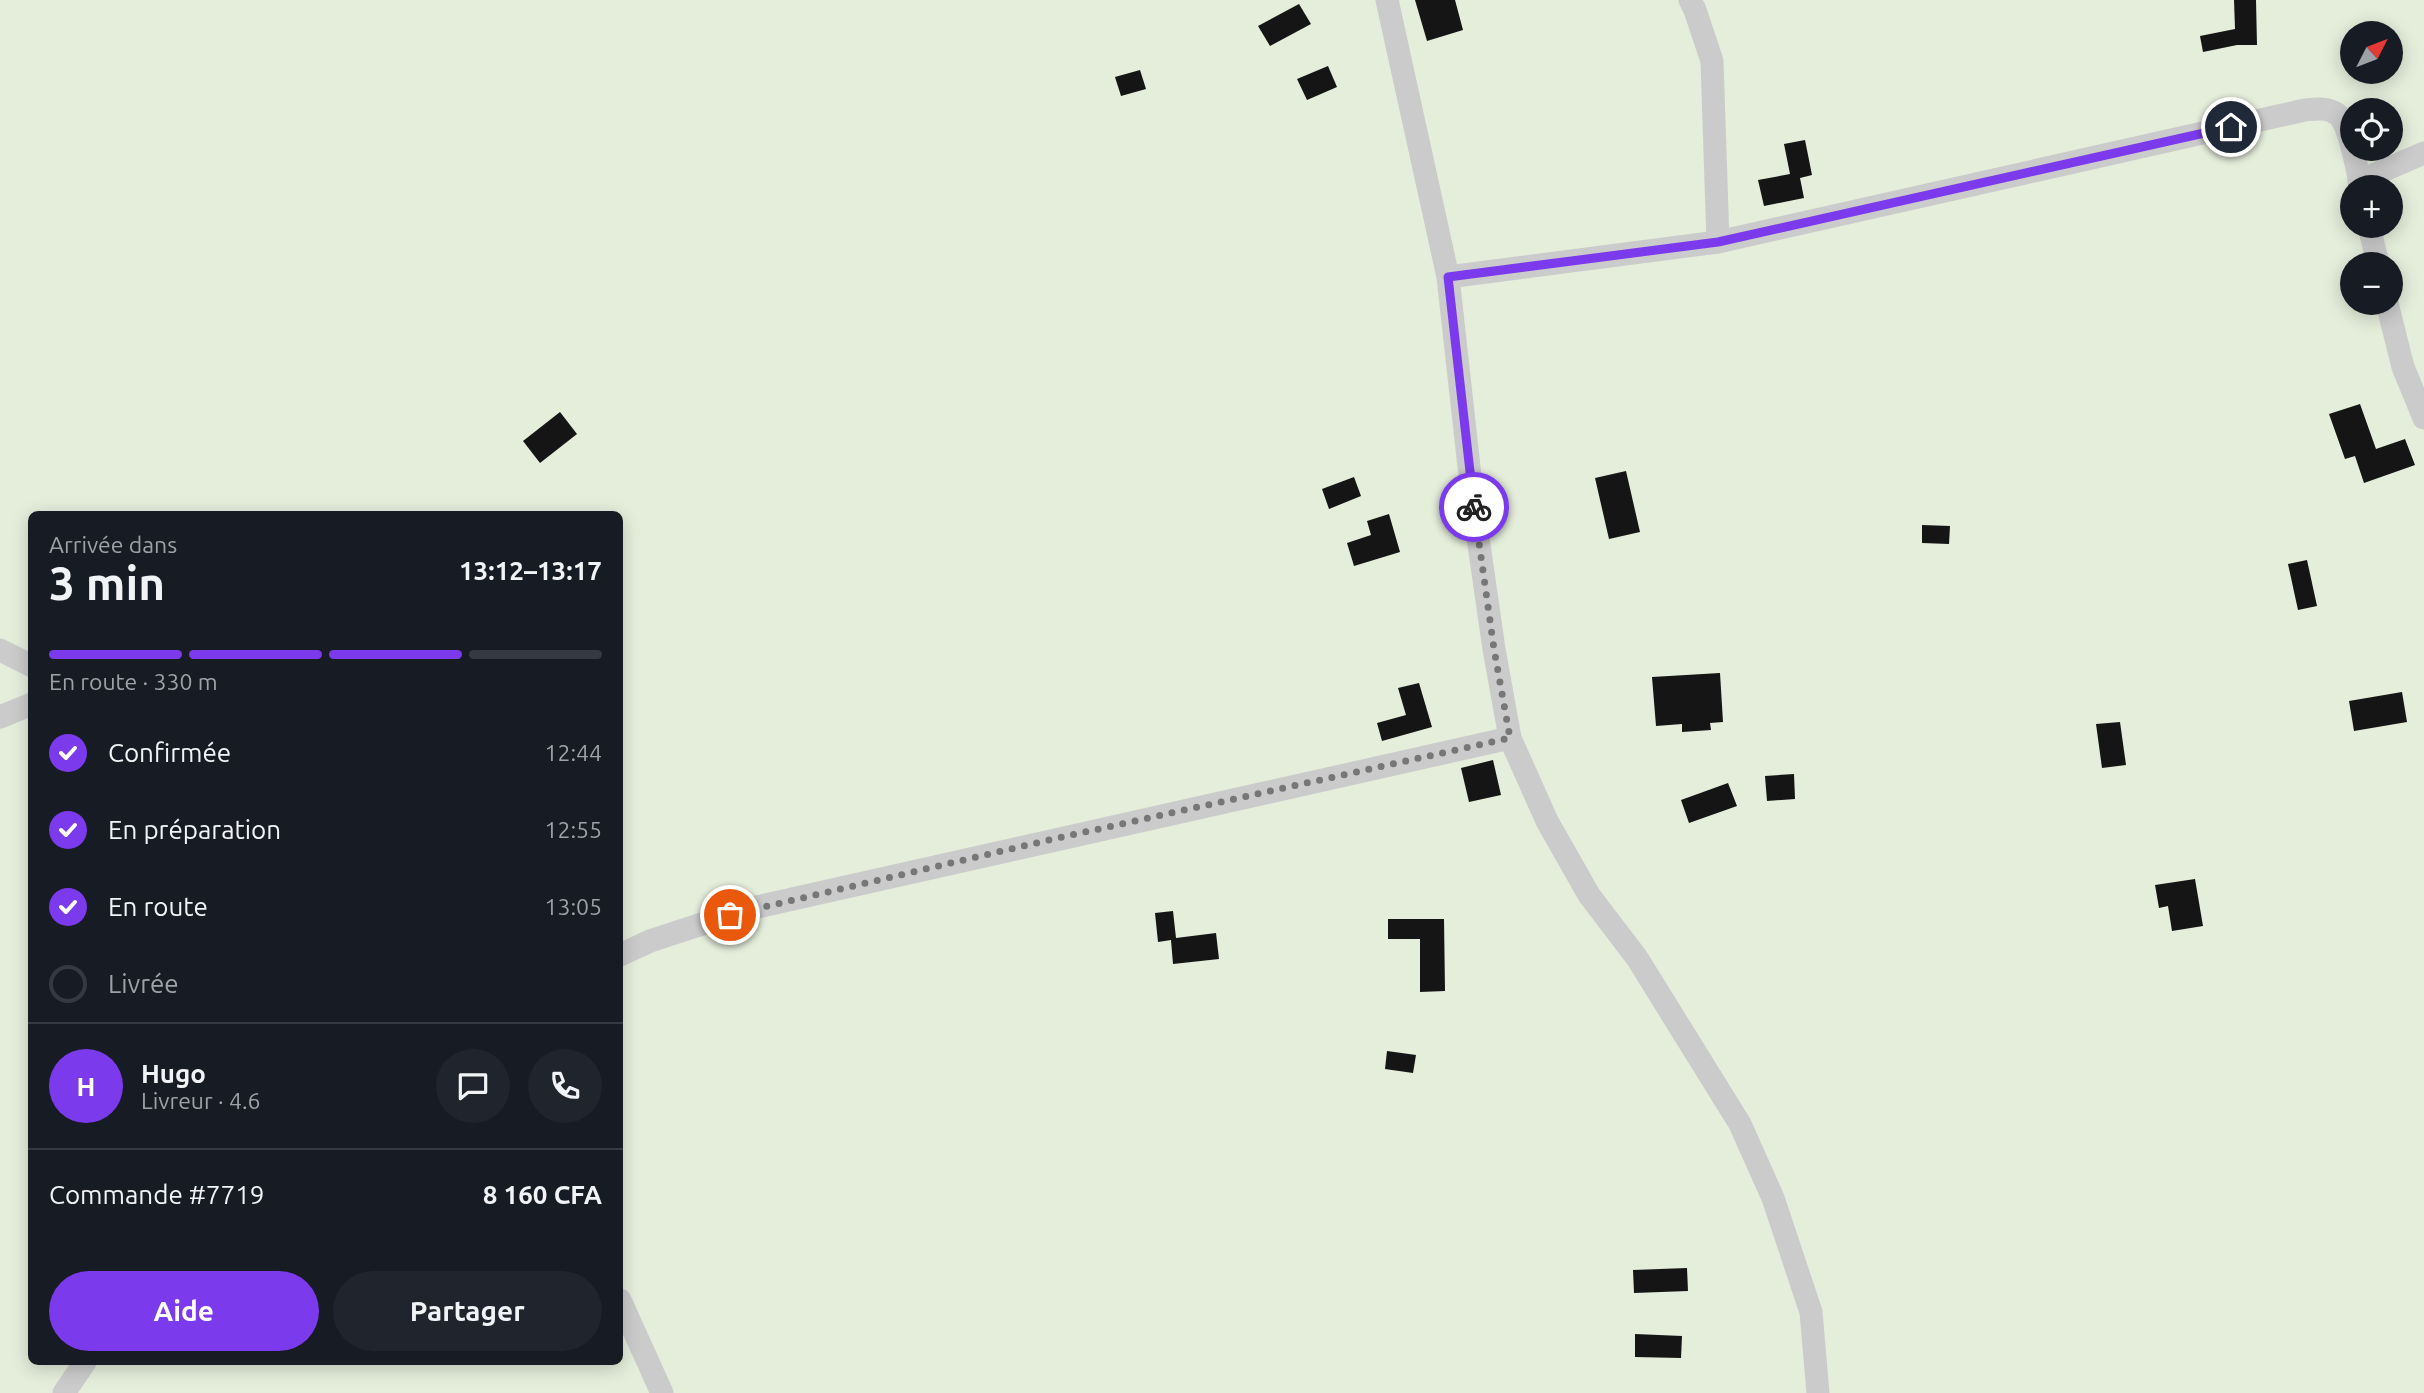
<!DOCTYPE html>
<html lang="fr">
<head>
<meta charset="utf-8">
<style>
	:root { --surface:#171b24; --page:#20242c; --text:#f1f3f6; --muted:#9ea1a6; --line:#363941; --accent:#7c3aed }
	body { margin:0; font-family:Ubuntu,sans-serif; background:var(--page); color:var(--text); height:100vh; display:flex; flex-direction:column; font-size:26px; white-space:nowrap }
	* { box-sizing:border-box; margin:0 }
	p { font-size:23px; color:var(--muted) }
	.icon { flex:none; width:38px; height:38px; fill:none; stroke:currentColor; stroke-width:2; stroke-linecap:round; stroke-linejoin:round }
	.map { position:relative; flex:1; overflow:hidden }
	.drawer { position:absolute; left:28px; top:511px; width:595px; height:854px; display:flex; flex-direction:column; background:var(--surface); border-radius:10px; box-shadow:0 4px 18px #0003 }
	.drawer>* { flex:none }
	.needle { width:46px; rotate:48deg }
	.buttons { position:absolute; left:2340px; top:21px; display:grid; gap:14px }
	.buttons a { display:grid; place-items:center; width:63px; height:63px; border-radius:50%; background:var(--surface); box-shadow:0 4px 18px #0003; font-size:35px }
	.pin { position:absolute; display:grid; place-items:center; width:60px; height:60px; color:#fff; margin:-30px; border:4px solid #fff; border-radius:50%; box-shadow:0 2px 7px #0007 }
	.courier { position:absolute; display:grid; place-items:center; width:70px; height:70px; margin:-35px; border:5px solid #7c3aed; border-radius:50%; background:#fff; color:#222; box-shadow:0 2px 9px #0007 }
	.summary em { font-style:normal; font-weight:700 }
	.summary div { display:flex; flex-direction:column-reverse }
	.summary { display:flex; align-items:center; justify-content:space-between; height:119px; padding:0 21px }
	h1 { font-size:46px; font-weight:700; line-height:52px }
	.bar { display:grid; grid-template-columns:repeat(4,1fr); gap:10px 7px; align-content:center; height:84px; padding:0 21px }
	.bar i { height:9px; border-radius:5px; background:var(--line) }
	.bar .current { background:var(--accent) }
	.bar p { grid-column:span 4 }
	.line { display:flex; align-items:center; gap:18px; padding:0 21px; border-top:2px solid var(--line) }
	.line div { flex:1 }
	.round { display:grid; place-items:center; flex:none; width:74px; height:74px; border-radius:37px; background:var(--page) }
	ol { padding:0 21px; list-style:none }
	li { display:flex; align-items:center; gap:21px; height:77px }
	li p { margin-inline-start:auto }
	li .icon { padding:7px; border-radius:50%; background:var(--accent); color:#fff; stroke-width:4 }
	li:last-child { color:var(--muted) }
	li i { width:38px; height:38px; border:4px solid var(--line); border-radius:50% }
	.cta { display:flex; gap:14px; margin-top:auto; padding:14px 21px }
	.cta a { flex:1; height:80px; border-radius:42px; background:var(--accent); color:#fff; font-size:28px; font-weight:700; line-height:80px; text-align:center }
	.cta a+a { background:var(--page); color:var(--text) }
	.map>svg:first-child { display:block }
	.green { fill:#e5eddb; fill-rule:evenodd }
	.building { fill:#151515 }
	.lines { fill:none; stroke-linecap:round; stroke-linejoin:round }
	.street { stroke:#cbcbcb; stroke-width:23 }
	.done { stroke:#777; stroke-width:7; stroke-dasharray:0 12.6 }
	.route { stroke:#7c3aed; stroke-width:9 }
</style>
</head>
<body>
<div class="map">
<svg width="2424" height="1393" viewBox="0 0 2424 1393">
	<rect width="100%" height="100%" fill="#fff"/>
	<path class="green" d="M 0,0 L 2424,0 L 2424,1393 L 0,1393 ZM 2352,33 L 2390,33 L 2390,72 L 2352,72 ZM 2352,110 L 2390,110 L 2390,149 L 2352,149 ZM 2352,187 L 2390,187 L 2390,226 L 2352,226 ZM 2352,264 L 2390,264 L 2390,303 L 2352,303 ZM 32,514 L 620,514 L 620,1362 L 32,1362 Z"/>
	<g class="building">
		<path d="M 1415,0 L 1455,0 L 1463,30 L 1427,41 Z"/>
		<path d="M 2234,0 L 2256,0 L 2257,45 L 2237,45 L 2203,52 L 2200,36 L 2235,29 Z"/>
		<path d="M 1299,4 L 1311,24 L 1270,46 L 1258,26 Z"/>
		<path d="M 1328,66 L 1337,87 L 1307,100 L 1297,79 Z"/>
		<path d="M 1140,70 L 1146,89 L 1121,96 L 1115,77 Z"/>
		<path d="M 1805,140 L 1812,175 L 1800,178 L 1804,198 L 1764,206 L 1758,180 L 1790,174 L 1784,144 Z"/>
		<path d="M 2360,404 L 2376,449 L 2405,439 L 2415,465 L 2364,483 L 2355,456 L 2345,459 L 2329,414 Z"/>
		<path d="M 560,412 L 577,434 L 540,463 L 523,441 Z"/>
		<path d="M 1626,471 L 1640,532 L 1609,539 L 1595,478 Z"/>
		<path d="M 1354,477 L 1361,496 L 1329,509 L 1322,489 Z"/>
		<path d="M 1389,514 L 1400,552 L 1354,566 L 1347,543 L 1371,535 L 1367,521 Z"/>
		<path d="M 1922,525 L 1950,526 L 1949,544 L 1922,543 Z"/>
		<path d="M 2307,560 L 2317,606 L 2298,610 L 2288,564 Z"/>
		<path d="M 1720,673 L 1723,722 L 1710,723 L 1711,730 L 1682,732 L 1682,724 L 1656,726 L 1652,677 Z"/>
		<path d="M 1419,683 L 1432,727 L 1382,741 L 1377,723 L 1406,715 L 1398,688 Z"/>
		<path d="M 2402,692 L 2407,722 L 2354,731 L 2349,701 Z"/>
		<path d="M 2120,722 L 2126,765 L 2102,768 L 2096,724 Z"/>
		<path d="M 1493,760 L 1501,795 L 1469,802 L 1461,768 Z"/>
		<path d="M 1794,774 L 1795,799 L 1767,801 L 1765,776 Z"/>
		<path d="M 1728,783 L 1737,806 L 1689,823 L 1681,800 Z"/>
		<path d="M 2195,879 L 2203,926 L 2172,931 L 2168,906 L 2159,908 L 2155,885 Z"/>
		<path d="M 1173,911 L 1176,938 L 1216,933 L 1219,959 L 1173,964 L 1171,940 L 1158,942 L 1155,913 Z"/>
		<path d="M 1388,919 L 1444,919 L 1445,991 L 1420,992 L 1420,939 L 1388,939 Z"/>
		<path d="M 1387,1051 L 1416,1055 L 1413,1073 L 1385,1069 Z"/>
		<path d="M 1687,1268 L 1688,1291 L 1634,1293 L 1633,1270 Z"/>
		<path d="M 1635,1334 L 1682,1336 L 1681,1358 L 1635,1357 Z"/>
	</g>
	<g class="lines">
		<g class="street">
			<path d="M 1387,0 L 1448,277 L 1473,503 L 1494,649 L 1510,738 L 1547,821 L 1589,895 L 1637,958 L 1740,1124 L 1773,1198 L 1811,1312 L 1818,1393"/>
			<path d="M 1690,0 L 1695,10 L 1712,61 L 1718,242"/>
			<path d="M 2359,181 L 2424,153"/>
			<path d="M 2369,226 L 2378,264"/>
			<path d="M 1448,277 L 1718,242 L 2305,110 C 2316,109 2327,107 2337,114 C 2350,124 2357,171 2361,187"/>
			<path d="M 2387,303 L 2403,367 L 2424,418"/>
			<path d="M 0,650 L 32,666"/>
			<path d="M 0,717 L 32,704"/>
			<path d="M 620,955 L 650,941 L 748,909 L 1510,738"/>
			<path d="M 620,1300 L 662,1393"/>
			<path d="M 64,1393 L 85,1362"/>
		</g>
	</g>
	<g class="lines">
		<path class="done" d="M 730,915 L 1049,840 L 1510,738 L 1494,649 L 1474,507"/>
		<path class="route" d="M 1474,507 L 1448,277 L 1718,242 L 2231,127"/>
	</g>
</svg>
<div class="buttons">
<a><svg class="needle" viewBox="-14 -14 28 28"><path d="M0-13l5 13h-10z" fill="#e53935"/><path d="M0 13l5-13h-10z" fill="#9ea1a6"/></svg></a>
<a><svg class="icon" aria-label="locate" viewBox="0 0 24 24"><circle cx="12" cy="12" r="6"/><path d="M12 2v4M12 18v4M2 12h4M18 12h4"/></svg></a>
<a>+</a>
<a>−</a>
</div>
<div class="pin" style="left:730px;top:915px;background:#ea580c"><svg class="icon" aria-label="bag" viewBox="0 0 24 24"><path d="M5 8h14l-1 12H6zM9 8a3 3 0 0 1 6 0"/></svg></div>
<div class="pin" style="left:2231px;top:127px;background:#1f2937"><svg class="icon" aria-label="home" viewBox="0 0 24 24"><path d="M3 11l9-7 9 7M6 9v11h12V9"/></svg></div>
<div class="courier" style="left:1474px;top:507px"><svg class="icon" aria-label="bike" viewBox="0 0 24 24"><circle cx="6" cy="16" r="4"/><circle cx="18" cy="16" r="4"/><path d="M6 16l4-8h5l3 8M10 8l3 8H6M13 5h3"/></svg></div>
<section class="drawer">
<div class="summary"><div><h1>3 min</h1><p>Arrivée dans</p></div><em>13:12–13:17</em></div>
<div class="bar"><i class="current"></i><i class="current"></i><i class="current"></i><i></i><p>En route · 330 m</p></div>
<ol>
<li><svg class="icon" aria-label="check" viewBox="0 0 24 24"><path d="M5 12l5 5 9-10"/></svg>Confirmée<p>12:44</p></li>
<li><svg class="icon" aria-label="check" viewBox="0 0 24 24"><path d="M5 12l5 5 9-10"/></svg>En préparation<p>12:55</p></li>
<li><svg class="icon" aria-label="check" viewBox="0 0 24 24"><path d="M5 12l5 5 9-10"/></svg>En route<p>13:05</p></li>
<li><i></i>Livrée</li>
</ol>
<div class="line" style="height:126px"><b class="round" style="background:var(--accent);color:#fff">H</b><div><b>Hugo</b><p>Livreur · 4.6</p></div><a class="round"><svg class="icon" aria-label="chat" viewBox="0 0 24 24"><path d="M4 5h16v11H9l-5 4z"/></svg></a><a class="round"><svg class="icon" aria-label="phone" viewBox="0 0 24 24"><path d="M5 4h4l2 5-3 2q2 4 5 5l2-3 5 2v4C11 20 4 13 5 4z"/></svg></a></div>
<div class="line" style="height:91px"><div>Commande #7719</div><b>8 160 CFA</b></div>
<div class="cta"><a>Aide</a><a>Partager</a></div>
</section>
</div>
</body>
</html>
